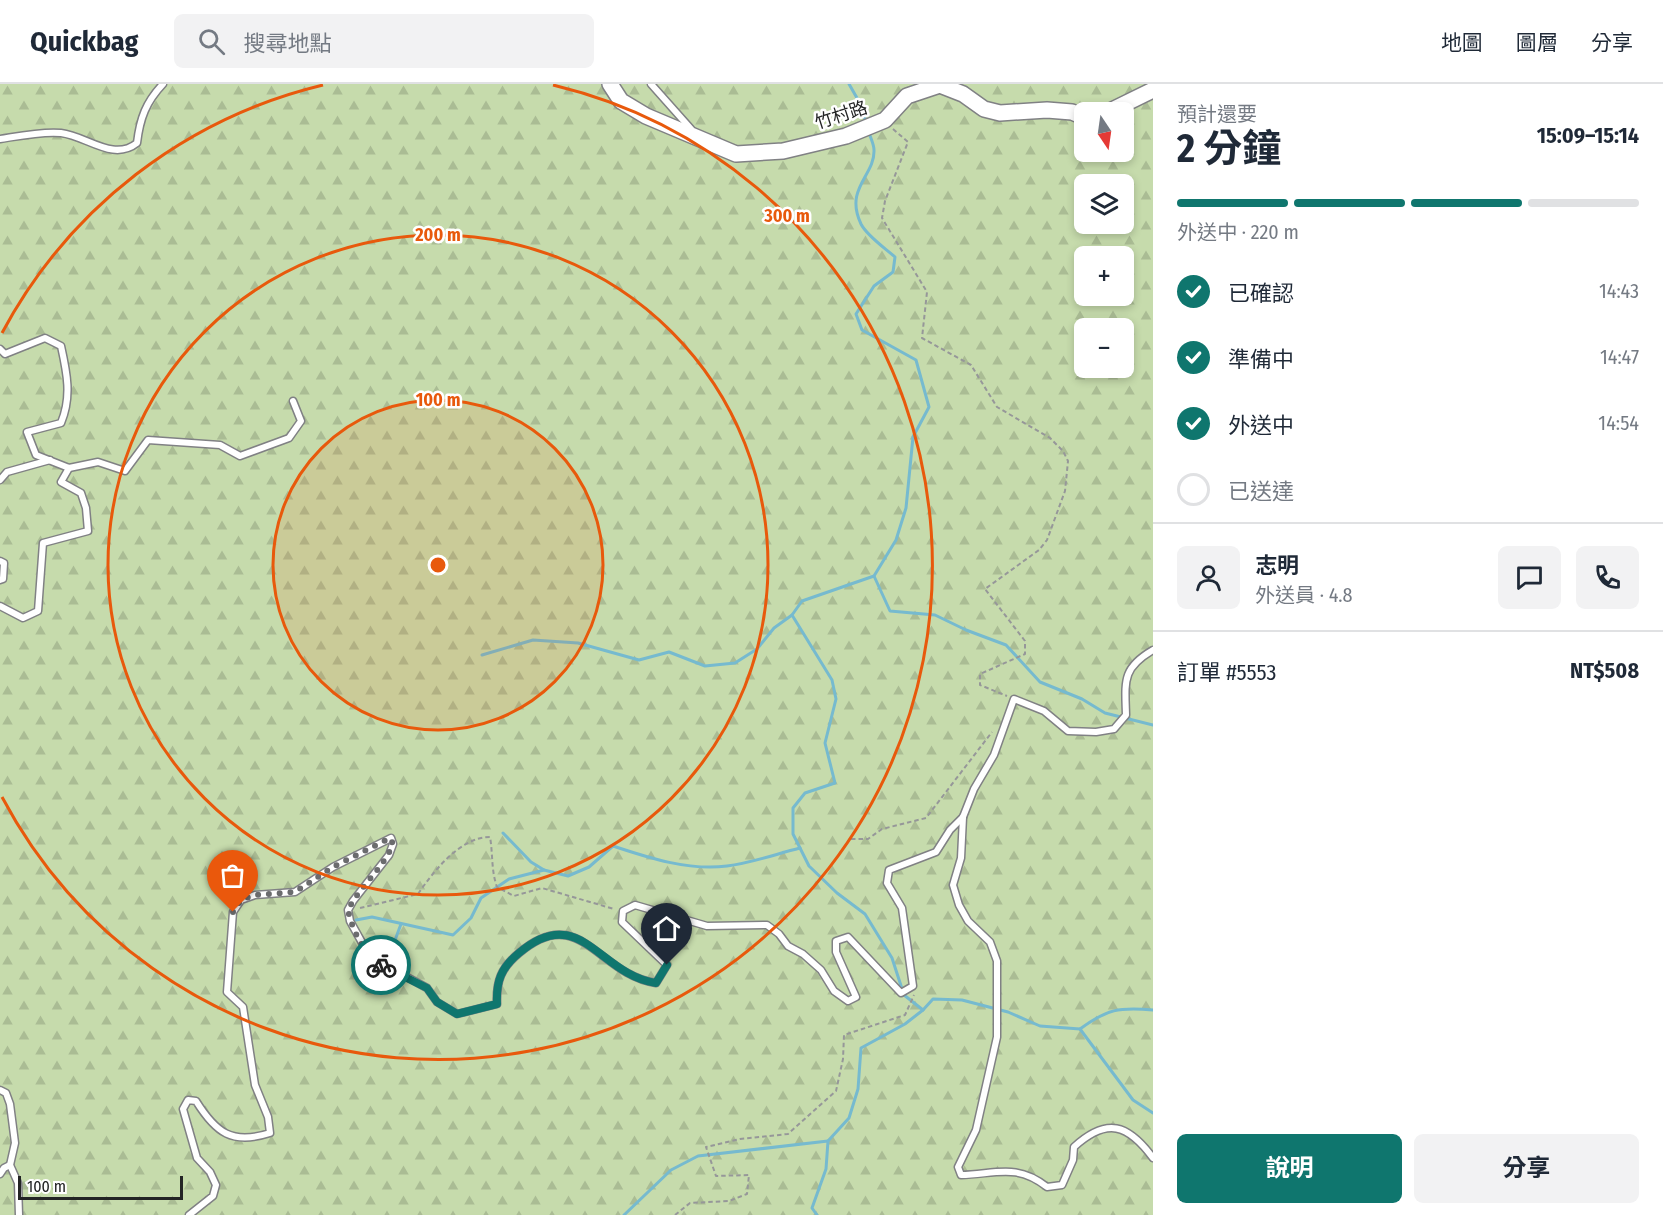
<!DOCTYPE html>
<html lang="zh-TW">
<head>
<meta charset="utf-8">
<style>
	:root { --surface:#fff; --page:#f2f2f3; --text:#1f2937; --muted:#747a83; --line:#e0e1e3; --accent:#0f766e }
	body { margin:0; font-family:"Fira Sans Condensed","Noto Sans TC",sans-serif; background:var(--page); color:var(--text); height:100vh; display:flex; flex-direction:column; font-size:22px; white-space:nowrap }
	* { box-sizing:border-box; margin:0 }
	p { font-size:20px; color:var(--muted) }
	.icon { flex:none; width:33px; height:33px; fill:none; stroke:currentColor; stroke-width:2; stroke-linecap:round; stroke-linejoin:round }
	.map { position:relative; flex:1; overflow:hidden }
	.details { display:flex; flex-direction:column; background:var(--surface); width:510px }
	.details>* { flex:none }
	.needle { width:39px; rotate:167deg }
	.buttons { position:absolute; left:1074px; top:18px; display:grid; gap:12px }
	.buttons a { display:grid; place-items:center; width:60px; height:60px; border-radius:9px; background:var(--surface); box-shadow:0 3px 9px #0003; font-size:30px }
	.scale { position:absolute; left:18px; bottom:15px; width:165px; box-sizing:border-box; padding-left:6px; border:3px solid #232425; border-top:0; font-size:16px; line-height:21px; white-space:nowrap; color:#232425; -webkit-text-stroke:4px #fff; paint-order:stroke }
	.pin { position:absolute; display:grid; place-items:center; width:51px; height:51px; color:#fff; margin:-62px -26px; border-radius:50% 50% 50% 0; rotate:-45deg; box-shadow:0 0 6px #0007 }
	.pin .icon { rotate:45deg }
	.courier { position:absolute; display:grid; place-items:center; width:60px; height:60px; margin:-30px; border:4px solid #0f766e; border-radius:50%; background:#fff; color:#222; box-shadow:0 2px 8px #0007 }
	.overview em { font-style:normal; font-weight:700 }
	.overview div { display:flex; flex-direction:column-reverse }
	.overview { display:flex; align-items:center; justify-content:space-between; height:102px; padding:0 24px }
	h1 { font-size:39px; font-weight:700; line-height:45px }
	.bar { display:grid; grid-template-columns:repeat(4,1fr); gap:9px 6px; align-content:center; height:72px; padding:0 24px }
	.bar i { height:8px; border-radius:4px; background:var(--line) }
	.bar .selected { background:var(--accent) }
	.bar p { grid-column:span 4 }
	.line { display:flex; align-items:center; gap:15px; padding:0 24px; border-top:2px solid var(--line) }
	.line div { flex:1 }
	.round { display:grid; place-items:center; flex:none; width:63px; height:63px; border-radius:9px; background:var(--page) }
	ol { padding:0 24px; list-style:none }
	li { display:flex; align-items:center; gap:18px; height:66px }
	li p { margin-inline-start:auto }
	li .icon { padding:6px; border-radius:50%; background:var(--accent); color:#fff; stroke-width:4 }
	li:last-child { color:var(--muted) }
	li i { width:33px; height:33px; border:3px solid var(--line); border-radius:50% }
	.cta { display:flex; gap:12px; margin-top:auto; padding:12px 24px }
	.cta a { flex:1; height:69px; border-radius:9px; background:var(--accent); color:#fff; font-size:24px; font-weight:700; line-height:69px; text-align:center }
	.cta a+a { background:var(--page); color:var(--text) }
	header { display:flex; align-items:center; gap:36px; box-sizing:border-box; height:84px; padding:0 30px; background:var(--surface); border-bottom:2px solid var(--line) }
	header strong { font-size:28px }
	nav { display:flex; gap:33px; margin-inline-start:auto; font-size:21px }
	.search { width:420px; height:54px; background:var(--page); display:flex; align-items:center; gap:15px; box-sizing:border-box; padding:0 21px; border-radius:9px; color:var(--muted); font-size:22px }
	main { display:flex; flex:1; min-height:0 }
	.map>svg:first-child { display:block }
	.forest { fill:url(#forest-firs); fill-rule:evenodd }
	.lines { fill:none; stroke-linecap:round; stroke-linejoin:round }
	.stream { stroke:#76bacf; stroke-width:3 }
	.service-casing { stroke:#808184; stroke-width:9 }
	.tertiary-casing { stroke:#808184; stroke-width:18 }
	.path { stroke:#969799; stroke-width:2; stroke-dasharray:4.5 3; stroke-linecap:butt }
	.service { stroke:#fff; stroke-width:6 }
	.tertiary { stroke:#fff; stroke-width:15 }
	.done { stroke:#6b6c6e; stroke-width:6; stroke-dasharray:0 10.8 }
	.route { stroke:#0f766e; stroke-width:8 }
	.ring { fill:none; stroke:#e8590c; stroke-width:3 }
	.labels { text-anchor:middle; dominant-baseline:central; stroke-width:5; stroke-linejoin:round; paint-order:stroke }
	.street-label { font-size:18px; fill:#232425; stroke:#fff }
	.centre { fill:#e8590c; stroke:#fff; stroke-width:3 }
	.ring-label { font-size:18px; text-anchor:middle; font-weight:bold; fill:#e8590c; stroke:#fff; stroke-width:5; stroke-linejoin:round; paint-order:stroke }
</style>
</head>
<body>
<header>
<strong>Quickbag</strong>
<div class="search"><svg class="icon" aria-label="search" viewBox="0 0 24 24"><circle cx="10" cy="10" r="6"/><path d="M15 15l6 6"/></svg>搜尋地點</div>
<nav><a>地圖</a><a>圖層</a><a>分享</a></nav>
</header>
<main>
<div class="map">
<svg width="1153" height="1131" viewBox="0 0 1153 1131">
	<defs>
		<pattern id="forest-firs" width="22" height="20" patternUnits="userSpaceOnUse" patternTransform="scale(1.5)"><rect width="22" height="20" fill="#c6dbac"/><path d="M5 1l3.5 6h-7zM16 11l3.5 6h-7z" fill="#aabc94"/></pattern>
	</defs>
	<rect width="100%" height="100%" fill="#f1f2f5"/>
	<path class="forest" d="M 0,0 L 1153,0 L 1153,1131 L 0,1131 ZM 1084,28 L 1124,28 L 1124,68 L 1084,68 ZM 1084,100 L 1124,100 L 1124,140 L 1084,140 ZM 1084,172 L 1124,172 L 1124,212 L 1084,212 ZM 1084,244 L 1124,244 L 1124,284 L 1084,284 Z"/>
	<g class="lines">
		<g class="stream">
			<path d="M 849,0 L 861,21 L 866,39"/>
			<path d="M 874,492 L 890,527 L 935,531 L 966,546 L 1006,561 L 1040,598 L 1082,615 L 1105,629 L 1153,641"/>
			<path d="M 482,571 L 533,556 L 578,559 L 639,576 L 669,568 L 705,582 L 735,579 L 757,565 L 774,544 L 792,531"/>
			<path d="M 503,749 L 531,778 L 544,786"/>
			<path d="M 356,836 L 372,833 L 453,851 L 471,834 L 481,814 L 509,795 L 544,786 L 568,792 L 589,783 L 613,762 C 649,774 689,787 727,782 C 752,779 776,770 800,764"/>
			<path d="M 388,875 L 401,840"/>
			<path d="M 923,926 L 933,915 L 962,916 L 1008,928 L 1040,942 L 1080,945 L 1133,1016 L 1153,1029"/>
			<path d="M 1080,945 C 1107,925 1119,923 1153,926"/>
			<path d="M 624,1131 L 671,1086 L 698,1072 L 828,1057"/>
			<path d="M 817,1131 L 812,1124 L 826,1085 L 828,1057 L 849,1034 L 858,1005 L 861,964 L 905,940 L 923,926 L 904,911 L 892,874 L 865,830 L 837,809 L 809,782 L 793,750 L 793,724 L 805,709 L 835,699 L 825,659 L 836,615 L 832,596 L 792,531 L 802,517 L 874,492 L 896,456 L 906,424 L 913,353 L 929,323 L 916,276 L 862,246 L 856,230 L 874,202 L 893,188 L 895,173 C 885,164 867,152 861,140 C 844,104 875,92 874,66 C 874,60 870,53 869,48"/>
		</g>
		<g class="service-casing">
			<g id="service">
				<path d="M 651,0 L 691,45"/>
				<path d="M 0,55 C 19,52 43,47 61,49 C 87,52 113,78 137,59 C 140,34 146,18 163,0"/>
				<path d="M 0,265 L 5,270 L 45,254 L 61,262 C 67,289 72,313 61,339 L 27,348 L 36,371 L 69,384 L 98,378 L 125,387 L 148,356 L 220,361 L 240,372 L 289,354 L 301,337 L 293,317"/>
				<path d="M 0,396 L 7,388 L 50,376"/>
				<path d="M 0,477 L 4,479 L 3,495 L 0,496"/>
				<path d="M 0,522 L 23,534 L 38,527 L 43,459 L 88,447 L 86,424 L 81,409 L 61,398 L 69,384"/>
				<path d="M 963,733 L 961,774 L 953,801 L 959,821 L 968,837 L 990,858 L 997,877 L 997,953 L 976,1046 L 958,1083 L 961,1091 C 996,1090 1017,1079 1047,1103 L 1062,1101 L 1073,1076 L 1074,1063 C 1107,1033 1128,1040 1153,1074"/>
				<path d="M 0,1006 L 6,1009 L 10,1020 L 15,1059 L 10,1081 L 18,1099 L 19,1131"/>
				<path d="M 0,1090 L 4,1084 L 10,1081"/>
				<path d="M 189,1131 L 213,1112 L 216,1101 L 210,1088 L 197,1074 L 183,1025 L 188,1016 L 196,1017 C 216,1049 232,1061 270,1049 L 268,1033 L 255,1001 L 243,923 L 227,908 L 233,828 L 241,816 L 255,811 L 295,808 L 333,783 L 391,754 L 393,760 L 389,771 L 353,817 L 348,826 L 350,837 L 370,873 L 427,904 L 437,918 L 457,930 L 497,920 C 496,897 501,884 519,869 C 580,817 598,891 656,899 L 667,881 L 622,838 L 623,827 L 635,821 L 707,842 L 767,841 L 779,850 L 788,862 L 803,870 L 821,886 L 834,907 L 848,917 L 856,913 L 836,868 L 836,857 L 848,853 L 901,909 L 913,902 L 902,824 L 887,799 L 889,786 L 936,768 L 950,746 L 963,733 L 974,705 L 994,671 L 1014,615 L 1044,627 L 1068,647 L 1096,648 L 1114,645 L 1126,631 C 1125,597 1122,584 1153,566"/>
			</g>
		</g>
		<g class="tertiary-casing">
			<g id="tertiary">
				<path d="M 610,0 L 621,17 L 646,32 L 736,70 L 783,67 L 846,52 L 885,36 L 907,12 L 940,1 L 963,10 L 984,25 L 1000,29 L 1047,26 L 1072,28 L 1084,33"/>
				<path d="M 1108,28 L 1153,6"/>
			</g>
		</g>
		<g class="path">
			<path d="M 893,45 L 908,58 L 885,117 L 882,134 L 927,208 L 922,254 L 971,281 L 997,323 L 1050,354 L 1063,367 L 1068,377 L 1065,407 L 1047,456 L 1039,466 L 985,505 L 1025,557 L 1025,570 L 980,590 L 980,601 L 1007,612"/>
			<path d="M 851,755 L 868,755 L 882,745 L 926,734 L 992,648"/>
			<path d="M 360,824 L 418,810 C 433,788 460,753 490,753 C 493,770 491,786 497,803 L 514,812 L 542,804 L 614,825"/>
			<path d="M 675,1131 L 690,1119 L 729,1117 L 747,1110 L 749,1091 L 716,1092 L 706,1063 L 740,1055 L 788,1050 L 836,1007 L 843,975 L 844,951 L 905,931 L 914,911"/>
		</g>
		<use href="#service" class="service"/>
		<use href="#tertiary" class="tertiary"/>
	</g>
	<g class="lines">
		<path class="done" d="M 233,828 L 241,816 L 255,811 L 295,808 L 333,783 L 390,754 L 393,760 C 383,785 360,802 348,826 C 352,846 364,870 381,881"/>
		<path class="route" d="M 381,881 L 427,904 L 437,918 L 457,930 L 497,920 C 496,897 501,884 519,869 C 580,817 599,891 656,899 L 667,881"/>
	</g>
	<circle cx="438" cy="481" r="165" fill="#e8590c" fill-opacity=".12"/>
	<g class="ring">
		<circle cx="438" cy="481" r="165"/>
		<circle cx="438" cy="481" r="330"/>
		<path d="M2 249A494 494 0 0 1 323 1M553 1A494 494 0 1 1 2 713"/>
	</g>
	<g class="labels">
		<g class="street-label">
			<text transform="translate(841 31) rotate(-18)">竹村路</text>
		</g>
	</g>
	<circle cx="438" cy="481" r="9" class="centre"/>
	<g class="ring-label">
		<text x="787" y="138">300 m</text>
		<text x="438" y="157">200 m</text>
		<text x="438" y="322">100 m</text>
	</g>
</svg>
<div class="buttons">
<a><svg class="needle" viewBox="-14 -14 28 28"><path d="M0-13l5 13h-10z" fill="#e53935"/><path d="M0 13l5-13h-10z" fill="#747a83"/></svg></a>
<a><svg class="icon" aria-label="layers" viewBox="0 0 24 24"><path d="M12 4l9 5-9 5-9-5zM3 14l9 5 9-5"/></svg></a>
<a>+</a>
<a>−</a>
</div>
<div class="scale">100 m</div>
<div class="pin" style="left:233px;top:828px;background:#ea580c"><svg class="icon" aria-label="bag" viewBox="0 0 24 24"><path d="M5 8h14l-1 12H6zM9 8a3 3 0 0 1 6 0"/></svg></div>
<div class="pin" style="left:667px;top:881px;background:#1f2937"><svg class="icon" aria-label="home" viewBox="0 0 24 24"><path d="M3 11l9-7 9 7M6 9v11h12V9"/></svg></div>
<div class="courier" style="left:381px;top:881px"><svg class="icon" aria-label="bike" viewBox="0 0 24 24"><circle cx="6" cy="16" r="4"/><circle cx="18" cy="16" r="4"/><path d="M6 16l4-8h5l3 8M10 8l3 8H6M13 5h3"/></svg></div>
</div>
<section class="details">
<div class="overview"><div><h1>2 分鐘</h1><p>預計還要</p></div><em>15:09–15:14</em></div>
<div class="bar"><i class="selected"></i><i class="selected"></i><i class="selected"></i><i></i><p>外送中 · 220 m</p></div>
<ol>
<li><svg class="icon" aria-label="check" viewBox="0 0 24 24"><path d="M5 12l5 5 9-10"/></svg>已確認<p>14:43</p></li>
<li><svg class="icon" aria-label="check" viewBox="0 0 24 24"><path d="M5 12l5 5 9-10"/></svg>準備中<p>14:47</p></li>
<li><svg class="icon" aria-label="check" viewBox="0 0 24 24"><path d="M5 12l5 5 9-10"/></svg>外送中<p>14:54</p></li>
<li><i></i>已送達</li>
</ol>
<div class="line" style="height:108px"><a class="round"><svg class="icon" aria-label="person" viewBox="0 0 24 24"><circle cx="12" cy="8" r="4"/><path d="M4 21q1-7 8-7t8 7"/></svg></a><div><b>志明</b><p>外送員 · 4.8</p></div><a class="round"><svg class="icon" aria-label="chat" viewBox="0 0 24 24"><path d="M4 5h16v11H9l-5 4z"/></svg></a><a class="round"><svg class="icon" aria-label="phone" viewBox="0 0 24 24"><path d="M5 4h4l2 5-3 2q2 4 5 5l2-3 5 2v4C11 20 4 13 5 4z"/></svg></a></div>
<div class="line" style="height:78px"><div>訂單 #5553</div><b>NT$508</b></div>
<div class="cta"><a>說明</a><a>分享</a></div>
</section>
</main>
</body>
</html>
